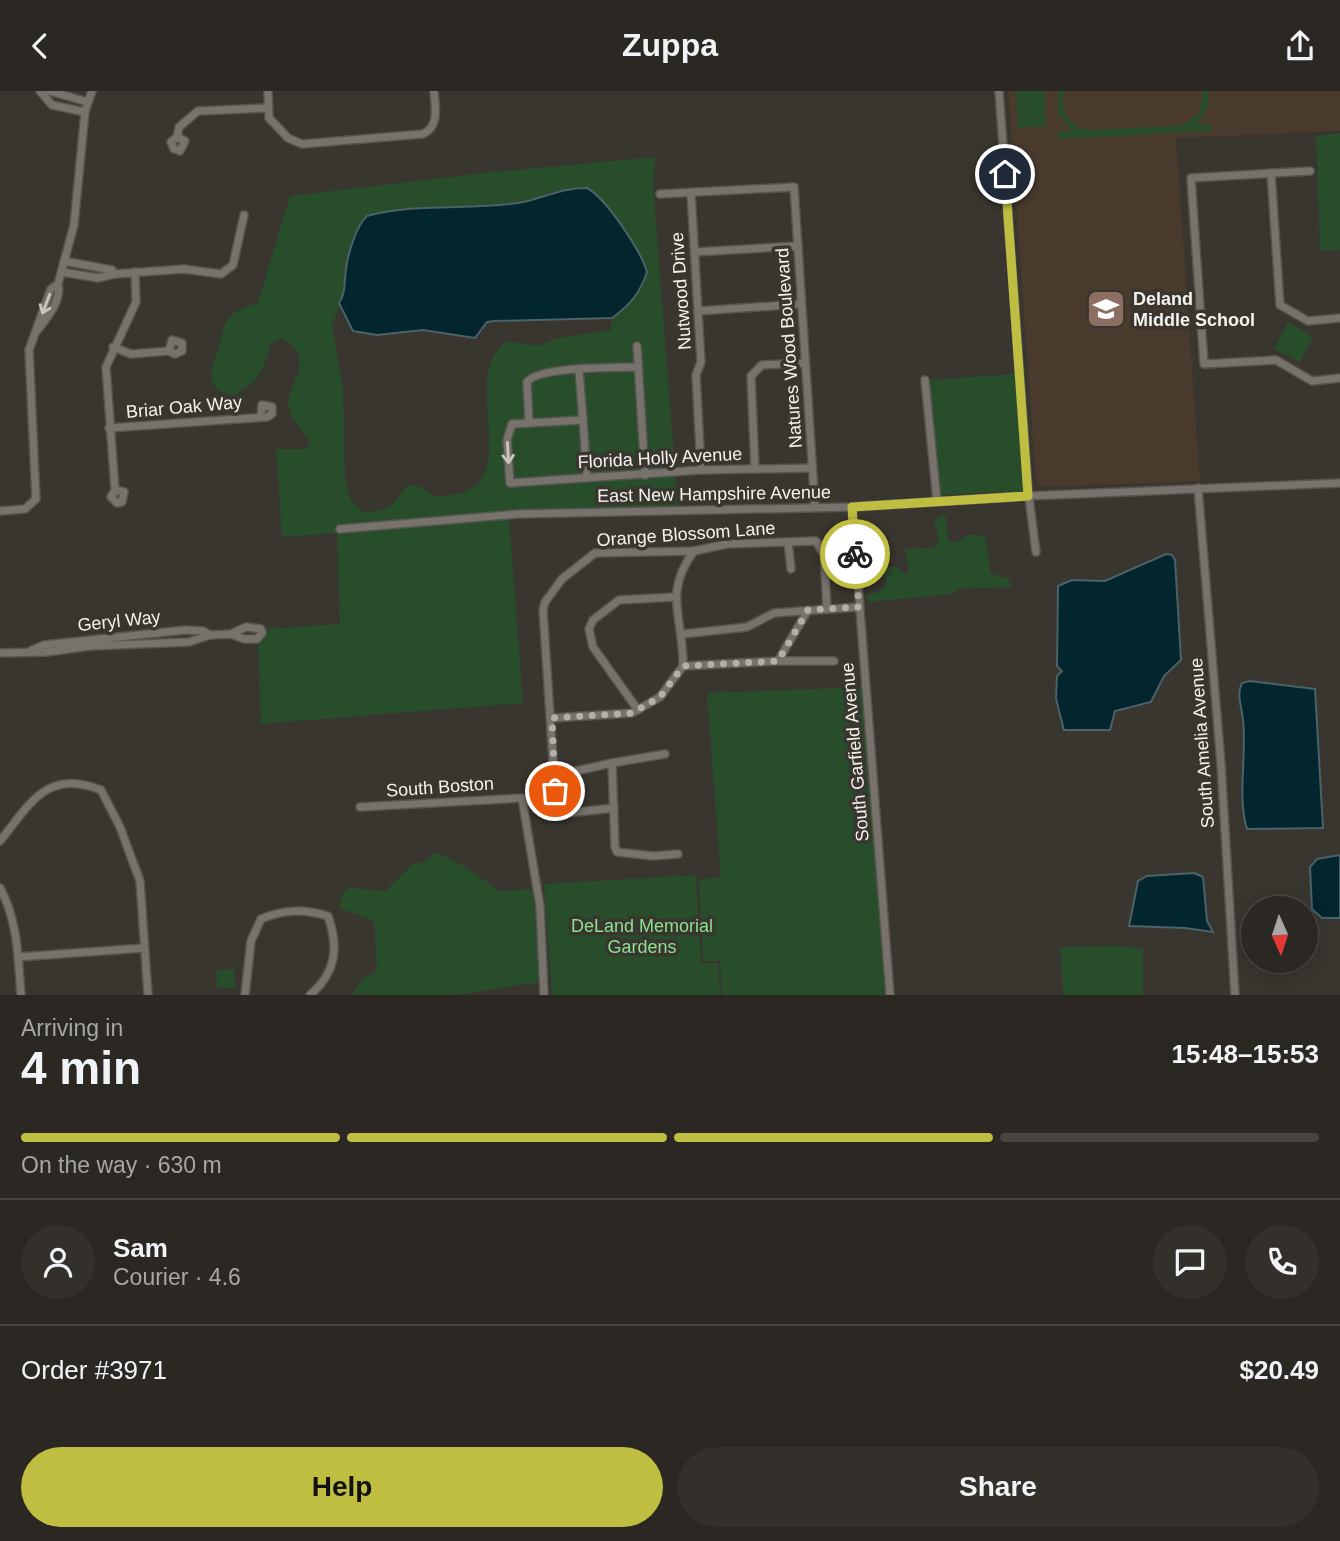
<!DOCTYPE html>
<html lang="en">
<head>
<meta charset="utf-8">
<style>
	:root { --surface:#2b2823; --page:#33302b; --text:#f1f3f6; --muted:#a6a6a6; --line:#474441; --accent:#bfbe41 }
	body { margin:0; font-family:Arial,sans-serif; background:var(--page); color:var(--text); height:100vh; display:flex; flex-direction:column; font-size:26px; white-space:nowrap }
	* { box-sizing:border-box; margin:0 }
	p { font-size:23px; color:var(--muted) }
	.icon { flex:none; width:38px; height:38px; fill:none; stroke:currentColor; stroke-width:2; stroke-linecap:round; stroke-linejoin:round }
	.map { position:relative; height:904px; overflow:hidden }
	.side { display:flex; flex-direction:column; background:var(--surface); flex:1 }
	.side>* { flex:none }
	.needle { width:46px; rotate:177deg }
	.controls { position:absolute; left:1241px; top:805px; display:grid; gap:14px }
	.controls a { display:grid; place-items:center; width:77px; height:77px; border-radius:50%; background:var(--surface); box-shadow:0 4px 18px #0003,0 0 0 2px var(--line); font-size:35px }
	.pin { position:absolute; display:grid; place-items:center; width:60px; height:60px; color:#fff; margin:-30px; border:4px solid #fff; border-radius:50%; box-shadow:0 2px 7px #0007 }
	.courier { position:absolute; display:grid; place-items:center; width:70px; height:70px; margin:-35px; border:5px solid #bfbe41; border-radius:50%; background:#fff; color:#222; box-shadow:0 2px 9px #0007 }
	.overview em { font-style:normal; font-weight:700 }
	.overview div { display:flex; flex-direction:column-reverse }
	.overview { display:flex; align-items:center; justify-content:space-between; height:119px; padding:0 21px }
	h1 { font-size:46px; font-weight:700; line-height:52px }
	.bar { display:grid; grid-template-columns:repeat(4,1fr); gap:10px 7px; align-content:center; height:84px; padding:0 21px }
	.bar i { height:9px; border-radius:5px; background:var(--line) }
	.bar .selected { background:var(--accent) }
	.bar p { grid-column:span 4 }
	.line { display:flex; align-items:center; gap:18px; padding:0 21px; border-top:2px solid var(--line) }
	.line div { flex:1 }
	.round { display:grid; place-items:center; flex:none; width:74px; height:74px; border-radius:37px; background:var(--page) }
	.primary-button { display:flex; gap:14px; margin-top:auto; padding:14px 21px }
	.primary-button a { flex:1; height:80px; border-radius:42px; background:var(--accent); color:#111; font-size:28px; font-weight:700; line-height:80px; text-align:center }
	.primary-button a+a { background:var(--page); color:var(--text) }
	header { display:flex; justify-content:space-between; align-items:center; height:91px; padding:0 21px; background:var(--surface); font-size:32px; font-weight:700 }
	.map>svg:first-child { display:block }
	.education { fill:#493a2e }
	.green { fill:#284d2b; fill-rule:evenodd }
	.water { fill:#02252e; stroke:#4b6268; stroke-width:2 }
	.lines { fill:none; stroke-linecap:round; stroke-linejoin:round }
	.minor-casing { stroke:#57544f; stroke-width:10 }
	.minor { stroke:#77736c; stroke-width:7 }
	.oneway { stroke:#c9c6c0 }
	.done { stroke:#b3b0ab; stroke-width:7; stroke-dasharray:0 12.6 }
	.route { stroke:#bfbe41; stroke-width:9 }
	.labels { text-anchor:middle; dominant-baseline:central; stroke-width:7; stroke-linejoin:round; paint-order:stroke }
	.street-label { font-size:18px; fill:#f5f2ee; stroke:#39352f }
	.poi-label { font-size:18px; font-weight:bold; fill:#f5f2ee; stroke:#39352f; text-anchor:start }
	.park-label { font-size:18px; fill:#8be091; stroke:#39352f }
</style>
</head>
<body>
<header><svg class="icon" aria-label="back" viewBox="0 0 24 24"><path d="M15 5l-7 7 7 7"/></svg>Zuppa<svg class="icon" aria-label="share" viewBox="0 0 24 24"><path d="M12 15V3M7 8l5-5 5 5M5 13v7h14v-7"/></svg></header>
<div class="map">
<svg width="1340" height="904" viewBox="0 0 1340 904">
	<rect width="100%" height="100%" fill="#39352f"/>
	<path class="education" d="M 1008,0 L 1340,0 L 1340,40 L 1176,47 L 1200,390 L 1042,396 L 1036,392 Z"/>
	<g class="green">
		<path d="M 1016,0 L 1044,0 L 1046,35 L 1018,37 Z"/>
		<path d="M 1059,0 L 1065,0 C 1058,19 1068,35 1088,39 L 1182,35 L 1200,22 L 1203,0 L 1208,0 L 1208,16 L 1197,33 L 1210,33 L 1211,40 L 1058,48 L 1058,41 L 1072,40 L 1058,21 Z"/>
		<path d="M 1340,42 L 1340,159 L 1320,160 L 1316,45 Z"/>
		<path d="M 655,66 L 653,95 L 675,378 L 648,380 L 640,252 L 635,252 L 635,273 L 537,279 C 519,289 525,310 526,329 L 510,329 L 505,348 L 507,395 L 675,384 L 678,416 L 509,426 L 523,612 L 261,633 L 258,551 L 263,547 L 264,538 L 340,533 L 337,442 L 282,446 L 276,358 L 306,358 L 310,351 C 304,342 292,329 289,319 C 283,291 321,272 282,247 L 270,253 C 266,279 256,292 233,305 C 200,296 212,277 220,253 C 223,241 223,232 233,223 C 239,217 250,215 258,211 L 290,105 L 484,82 ZM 558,99 L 616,129 L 637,157 L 625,218 L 612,227 L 611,239 L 554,248 L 539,255 L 507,250 C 452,289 538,407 435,405 L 421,396 L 409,394 C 389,413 398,419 363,421 L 350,409 L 345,383 L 343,297 L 332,234 L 343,206 L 346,175 L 360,131 L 381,121 L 521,112 Z"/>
		<path d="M 1288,231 L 1313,246 L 1300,271 L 1274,258 Z"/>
		<path d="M 636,279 L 642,381 L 590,384 L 583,283 Z"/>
		<path d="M 577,283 L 580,326 L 532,329 L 530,293 L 538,285 Z"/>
		<path d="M 1015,283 L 1024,400 L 940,404 L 928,289 Z"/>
		<path d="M 580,333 L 584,384 L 512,388 L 510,349 L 514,337 Z"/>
		<path d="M 941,423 L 946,426 L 948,449 L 955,452 L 969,444 L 981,444 L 986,448 L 990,482 L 1008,488 L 1012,496 L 958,498 L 951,503 L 868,511 L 866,503 L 876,502 L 887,494 L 884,478 L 895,475 L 906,483 L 909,481 L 905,458 L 935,456 L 939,446 L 934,432 Z"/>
		<path d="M 863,596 L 885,904 L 722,904 L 720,870 L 703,870 L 699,788 L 721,786 L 707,602 Z"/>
		<path d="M 435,761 L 465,776 L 500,800 L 533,798 L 541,891 L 457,904 L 352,904 L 363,887 L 377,880 L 374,830 L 339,817 L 342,804 L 349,797 L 385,800 L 413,773 L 425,771 Z"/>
		<path d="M 696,784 L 701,872 L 718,872 L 720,904 L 552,904 L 544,793 Z"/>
		<path d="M 1114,855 L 1143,857 L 1143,904 L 1063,904 L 1060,856 Z"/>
		<path d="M 234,878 L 235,897 L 217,897 L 216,879 Z"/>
	</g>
	<g class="water">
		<path d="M 587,97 C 606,107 641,160 647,181 C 640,202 630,214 612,227 L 494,230 L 487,231 L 475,247 L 423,239 L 377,244 L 353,240 L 339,212 C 346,202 344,190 346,178 C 348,163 356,135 367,125 C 416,112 468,119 518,112 C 543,108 558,97 587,97 Z"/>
		<path d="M 1166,463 L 1172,464 L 1175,469 L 1181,569 L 1164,585 L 1151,611 L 1115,620 L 1110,639 L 1064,639 L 1056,608 L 1057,585 L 1062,580 L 1057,575 L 1058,495 L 1072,489 L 1105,490 Z"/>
		<path d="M 1250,590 L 1315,598 L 1323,737 L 1247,738 C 1237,706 1247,663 1243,629 C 1242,617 1236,603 1242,592 Z"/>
		<path d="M 1340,764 L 1340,827 L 1322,827 L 1312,818 L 1310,776 L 1317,768 Z"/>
		<path d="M 1194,782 L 1203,786 L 1207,830 L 1213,841 L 1185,837 L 1129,835 L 1138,790 L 1147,785 Z"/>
	</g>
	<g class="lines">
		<g class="minor-casing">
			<g id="minor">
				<path d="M 40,0 L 52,14 L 85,21"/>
				<path d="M 49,0 L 88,11"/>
				<path d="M 268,0 L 269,27 L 288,47 L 302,53 L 423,43 C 440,35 435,16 434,0"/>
				<path d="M 999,0 L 1028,399 L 1036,461"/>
				<path d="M 177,46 L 185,50 L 180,60 L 174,58 L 171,51 L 177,46 L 179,36 L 198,20 L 268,17"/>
				<path d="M 1310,80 L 1191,87 L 1204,273 L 1276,269 L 1312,290 L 1340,287"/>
				<path d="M 1271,82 L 1280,214 L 1308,230 L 1340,227"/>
				<path d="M 691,102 L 701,271 L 696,284 L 701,379"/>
				<path d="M 660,103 L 794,96 L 815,416"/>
				<path d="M 695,161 L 798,155"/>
				<path d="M 62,181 L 98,187 L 115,183 L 112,179 L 64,170"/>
				<path d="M 115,183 L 184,178 L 221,183 L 233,174 L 244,124"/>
				<path d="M 58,193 L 74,134 L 85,21 L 92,0"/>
				<path d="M 698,220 L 801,213"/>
				<path d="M 637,255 L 645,384"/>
				<path d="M 113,256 L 131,263 L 169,260 L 175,263 L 182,260 L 182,252 L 172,249 L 169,260"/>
				<path d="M 579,279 L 583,329 L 529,332 L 527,291 C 539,275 615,277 638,276"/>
				<path d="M 925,289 L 937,410"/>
				<path d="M 583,329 L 587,387"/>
				<path d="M 529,332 L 512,333 L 507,349 L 510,392 L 701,379 L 812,377"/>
				<path d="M 109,337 L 267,326 L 272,323 L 272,316 L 262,314 L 261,324"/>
				<path d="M 755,378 L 751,285 L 762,274 L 805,272"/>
				<path d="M 1198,397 L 1221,673 L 1235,904"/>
				<path d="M 115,399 L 124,401 L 122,411 L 117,412 L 111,406 L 115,399 L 106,276 L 136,211 L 135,181"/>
				<path d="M 852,416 L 890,904"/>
				<path d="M 0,420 L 25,418 L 36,408 L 29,259 L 51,198 L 58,193 C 62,210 46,228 36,241"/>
				<path d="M 340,438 L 518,423 L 852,416 L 1028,405 L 1340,392"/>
				<path d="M 788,451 L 791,478"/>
				<path d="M 683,543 L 747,536 L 774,522 L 859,516"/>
				<path d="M 32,559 L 44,554 L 185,539 L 203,540 L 210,544"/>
				<path d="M 0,562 L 47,561 L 91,555 L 189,551 L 210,544 L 231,543 L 244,548 L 257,548 L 262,542 L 261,538 L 246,536 L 231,543"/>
				<path d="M 778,570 L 834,570"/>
				<path d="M 683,575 C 684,527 662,503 694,460"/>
				<path d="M 638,619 L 593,556 L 589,538 L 593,529 L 619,509 L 675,506"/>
				<path d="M 552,627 L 632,622 L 660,606 L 683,575 L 778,570 L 808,519"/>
				<path d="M 665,663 L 612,672 L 615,756 L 617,761 L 653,765 L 678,763"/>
				<path d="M 553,685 L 612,672"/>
				<path d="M 360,716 L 522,707 L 540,815 L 544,904"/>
				<path d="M 614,717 L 568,722 L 556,714 L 543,519 L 545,511 L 562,488 L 595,462 L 694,460 L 727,453 L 816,450 L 824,464 L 827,518"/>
				<path d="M 0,750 C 30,713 47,677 101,699 L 120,736 L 140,790 L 148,904"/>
				<path d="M 0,797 C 18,830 18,867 21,904"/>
				<path d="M 18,866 L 144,857"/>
				<path d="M 245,904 L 251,850 L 261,828 C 285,818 303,818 328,825 C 339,857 336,882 310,904"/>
			</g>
		</g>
		<use href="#minor" class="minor"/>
	</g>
	<defs><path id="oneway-shaft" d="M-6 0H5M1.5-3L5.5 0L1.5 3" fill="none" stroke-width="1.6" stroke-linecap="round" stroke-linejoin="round" transform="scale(1.75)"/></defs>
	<g class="oneway">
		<use href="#oneway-shaft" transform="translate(46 213) rotate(111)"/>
		<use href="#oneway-shaft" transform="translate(508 362) rotate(87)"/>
	</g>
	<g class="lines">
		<path class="done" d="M 555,700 L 552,627 L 632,622 L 660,606 L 683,575 L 778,570 L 808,519 L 859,516 L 855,463"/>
		<path class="route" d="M 855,463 L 852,416 L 1028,405 L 1005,83"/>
	</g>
	<defs>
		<g id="school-square" transform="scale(2.0125)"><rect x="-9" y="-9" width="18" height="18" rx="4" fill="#8d6e63" stroke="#39352f"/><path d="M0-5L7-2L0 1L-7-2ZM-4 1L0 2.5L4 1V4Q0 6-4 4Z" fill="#fff"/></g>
	</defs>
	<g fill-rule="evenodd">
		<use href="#school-square" x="1106" y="218"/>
	</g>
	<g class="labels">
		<g class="street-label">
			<text transform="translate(681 200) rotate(-94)">Nutwood Drive</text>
			<text transform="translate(789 257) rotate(-94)">Natures Wood Boulevard</text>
			<text transform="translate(184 316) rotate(-5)">Briar Oak Way</text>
			<text transform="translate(660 367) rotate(-3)">Florida Holly Avenue</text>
			<text transform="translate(714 403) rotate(-1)">East New Hampshire Avenue</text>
			<text transform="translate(686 443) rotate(-4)">Orange Blossom Lane</text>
			<text transform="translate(119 530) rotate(-6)">Geryl Way</text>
			<text transform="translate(1202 652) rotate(-94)">South Amelia Avenue</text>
			<text transform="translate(855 661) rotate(-95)">South Garfield Avenue</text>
			<text transform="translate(440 696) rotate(-4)">South Boston</text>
		</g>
		<g class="poi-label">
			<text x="1133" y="208">Deland<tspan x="1133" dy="21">Middle School</tspan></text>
		</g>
		<g class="park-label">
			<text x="642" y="835">DeLand Memorial<tspan x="642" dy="21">Gardens</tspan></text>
		</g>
	</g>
</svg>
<div class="controls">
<a><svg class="needle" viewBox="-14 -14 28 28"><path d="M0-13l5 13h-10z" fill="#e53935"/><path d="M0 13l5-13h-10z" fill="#a6a6a6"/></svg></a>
</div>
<div class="pin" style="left:555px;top:700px;background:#ea580c"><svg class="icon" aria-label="bag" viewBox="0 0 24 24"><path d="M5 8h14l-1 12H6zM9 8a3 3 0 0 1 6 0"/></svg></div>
<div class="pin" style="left:1005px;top:83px;background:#1f2937"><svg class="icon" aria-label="home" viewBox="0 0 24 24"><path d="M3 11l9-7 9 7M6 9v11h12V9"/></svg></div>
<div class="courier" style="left:855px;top:463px"><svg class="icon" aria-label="bike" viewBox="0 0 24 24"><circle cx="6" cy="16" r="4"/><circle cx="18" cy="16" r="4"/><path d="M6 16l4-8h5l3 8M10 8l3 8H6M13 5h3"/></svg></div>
</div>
<section class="side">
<div class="overview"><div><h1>4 min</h1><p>Arriving in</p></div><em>15:48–15:53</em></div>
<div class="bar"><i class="selected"></i><i class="selected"></i><i class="selected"></i><i></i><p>On the way · 630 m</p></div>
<div class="line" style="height:126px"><a class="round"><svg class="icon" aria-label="person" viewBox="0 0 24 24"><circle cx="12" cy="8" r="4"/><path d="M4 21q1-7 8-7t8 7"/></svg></a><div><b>Sam</b><p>Courier · 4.6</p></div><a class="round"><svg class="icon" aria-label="chat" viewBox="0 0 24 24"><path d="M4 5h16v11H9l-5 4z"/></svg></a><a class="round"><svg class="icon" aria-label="phone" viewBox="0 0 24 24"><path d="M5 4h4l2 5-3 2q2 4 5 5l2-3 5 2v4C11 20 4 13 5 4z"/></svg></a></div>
<div class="line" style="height:91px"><div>Order #3971</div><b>$20.49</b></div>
<div class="primary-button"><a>Help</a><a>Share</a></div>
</section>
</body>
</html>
